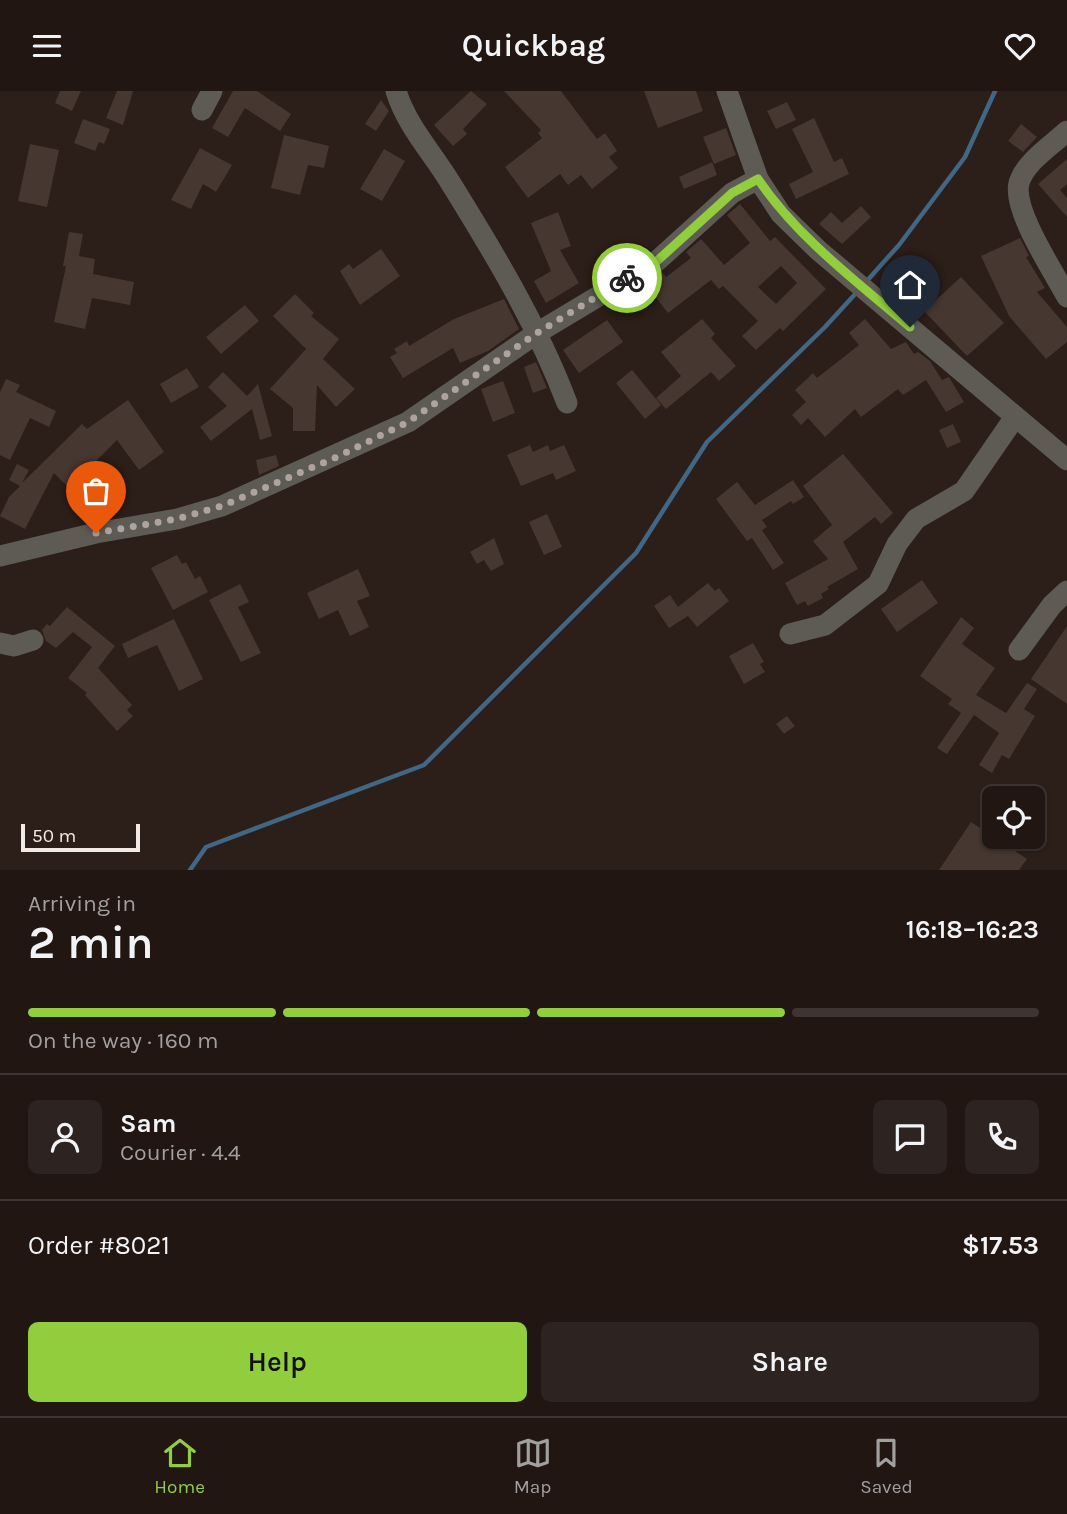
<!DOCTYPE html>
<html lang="en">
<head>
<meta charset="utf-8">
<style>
	:root { --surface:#211612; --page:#2d2320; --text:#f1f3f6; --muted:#a29f9f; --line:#3e3532; --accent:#92cd3e }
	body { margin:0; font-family:Karla,sans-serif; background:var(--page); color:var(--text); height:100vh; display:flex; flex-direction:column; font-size:26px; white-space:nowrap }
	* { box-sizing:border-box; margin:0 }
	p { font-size:23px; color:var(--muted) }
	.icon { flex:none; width:38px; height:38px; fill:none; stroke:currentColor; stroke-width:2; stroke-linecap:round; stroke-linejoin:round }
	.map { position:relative; height:779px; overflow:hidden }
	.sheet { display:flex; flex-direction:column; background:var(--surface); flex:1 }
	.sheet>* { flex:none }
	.tools { position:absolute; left:982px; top:695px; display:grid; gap:14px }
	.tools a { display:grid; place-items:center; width:63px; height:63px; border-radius:10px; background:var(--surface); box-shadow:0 2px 5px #0004,0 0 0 2px var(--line); font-size:35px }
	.scale { position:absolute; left:21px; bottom:18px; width:119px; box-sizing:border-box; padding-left:7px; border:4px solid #f4eae5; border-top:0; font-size:19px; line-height:24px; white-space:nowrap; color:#f4eae5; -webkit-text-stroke:5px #2c1e18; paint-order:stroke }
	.pin { position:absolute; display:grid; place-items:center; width:60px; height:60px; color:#fff; margin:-72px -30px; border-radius:50% 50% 50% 0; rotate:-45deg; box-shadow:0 0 7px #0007 }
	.pin .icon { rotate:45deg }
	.courier { position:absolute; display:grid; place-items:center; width:70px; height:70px; margin:-35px; border:5px solid #92cd3e; border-radius:50%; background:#fff; color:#222; box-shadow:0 2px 9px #0007 }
	.summary em { font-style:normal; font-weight:600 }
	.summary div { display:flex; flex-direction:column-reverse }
	.summary { display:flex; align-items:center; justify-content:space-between; height:119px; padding:0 28px }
	h1 { font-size:46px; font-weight:600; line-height:52px }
	.bar { display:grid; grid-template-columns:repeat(4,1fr); gap:10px 7px; align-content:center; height:84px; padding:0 28px }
	.bar i { height:9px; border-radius:5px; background:var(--line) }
	.bar .on { background:var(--accent) }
	.bar p { grid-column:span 4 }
	.line { display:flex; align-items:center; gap:18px; padding:0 28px; border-top:2px solid var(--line) }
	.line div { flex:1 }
	.round { display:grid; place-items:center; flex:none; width:74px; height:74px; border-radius:10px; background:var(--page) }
	.action { display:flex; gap:14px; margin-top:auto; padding:14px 28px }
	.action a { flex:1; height:80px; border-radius:10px; background:var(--accent); color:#111; font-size:28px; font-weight:600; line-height:80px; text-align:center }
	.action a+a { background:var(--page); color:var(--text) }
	header { display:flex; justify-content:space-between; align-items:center; height:91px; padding:0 28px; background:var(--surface); font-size:32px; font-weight:600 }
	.tabs { display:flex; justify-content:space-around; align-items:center; height:98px; border-top:2px solid var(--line); background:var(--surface); font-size:19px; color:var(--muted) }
	.tabs a { display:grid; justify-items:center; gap:4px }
	.tabs .on { color:var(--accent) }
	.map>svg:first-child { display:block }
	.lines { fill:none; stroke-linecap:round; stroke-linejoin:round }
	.stream { stroke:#406786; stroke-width:4.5 }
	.building { fill:#463730; fill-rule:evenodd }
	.minor { stroke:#5e5b55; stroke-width:21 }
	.done { stroke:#aea39d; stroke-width:7; stroke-dasharray:0 12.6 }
	.route { stroke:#92cd3e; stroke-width:9 }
</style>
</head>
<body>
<header><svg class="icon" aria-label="menu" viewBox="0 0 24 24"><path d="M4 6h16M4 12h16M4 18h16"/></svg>Quickbag<svg class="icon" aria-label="heart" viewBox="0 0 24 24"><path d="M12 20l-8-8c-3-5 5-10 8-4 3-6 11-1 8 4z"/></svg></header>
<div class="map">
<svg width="1067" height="779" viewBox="0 0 1067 779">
	<rect width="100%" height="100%" fill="#2c1e18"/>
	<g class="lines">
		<g class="stream">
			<path d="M 865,192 L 899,154 L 965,66 L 995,0"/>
			<path d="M 190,779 L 206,756 L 424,674 L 636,462 L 707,351 L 825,236 L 857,201"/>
		</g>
	</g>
	<g class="building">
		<path d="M 60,0 L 81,0 L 72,20 L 55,12 Z"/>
		<path d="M 117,0 L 133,0 L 123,34 L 106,27 Z"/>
		<path d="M 233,0 L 257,0 L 291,23 L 280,40 L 245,17 L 228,46 L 212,37 Z"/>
		<path d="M 471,0 L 487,13 L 463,38 L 467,43 L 453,55 L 434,34 Z"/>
		<path d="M 504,0 L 561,0 L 597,48 L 605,42 L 617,60 L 609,66 L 618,77 L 592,98 L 581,84 L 568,94 L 560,83 L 528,107 L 505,76 L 542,47 L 538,42 L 541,39 Z"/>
		<path d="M 644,0 L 696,0 L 703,20 L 658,37 Z"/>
		<path d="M 381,9 L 389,20 L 376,40 L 365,33 Z"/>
		<path d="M 787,11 L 796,29 L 776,38 L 767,20 Z"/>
		<path d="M 814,27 L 834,71 L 842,67 L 849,83 L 796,108 L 789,93 L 813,81 L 792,38 Z"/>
		<path d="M 83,28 L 110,38 L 104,53 L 99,51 L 95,60 L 74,52 Z"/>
		<path d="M 1021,33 L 1037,46 L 1023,61 L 1008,50 Z"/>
		<path d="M 726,37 L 736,64 L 714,73 L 703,46 Z"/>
		<path d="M 284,44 L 329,55 L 324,77 L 308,74 L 300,104 L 271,97 Z"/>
		<path d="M 30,53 L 59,59 L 47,116 L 18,110 Z"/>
		<path d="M 200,57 L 232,74 L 216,101 L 203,93 L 191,118 L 171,109 Z"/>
		<path d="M 384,58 L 405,70 L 382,110 L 360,98 Z"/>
		<path d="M 1067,68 L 1067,93 L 1060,99 L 1067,107 L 1067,126 L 1038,93 Z"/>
		<path d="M 712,71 L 717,84 L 684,98 L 679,86 Z"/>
		<path d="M 740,113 L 770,150 L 775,146 L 826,198 L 783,240 L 780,237 L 756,259 L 742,245 L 758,230 L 723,195 L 719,198 L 711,189 L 668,222 L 647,195 L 663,182 L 666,186 L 691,167 L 686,161 L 701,148 L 724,174 L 750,152 L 727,124 ZM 781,175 L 797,192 L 776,213 L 758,196 Z"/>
		<path d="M 861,115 L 871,126 L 842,153 L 819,133 L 831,121 L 842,132 Z"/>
		<path d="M 558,121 L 571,155 L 560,159 L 579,192 L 546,212 L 534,190 L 551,180 L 531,132 Z"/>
		<path d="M 69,141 L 83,143 L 79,165 L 95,168 L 93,183 L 134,191 L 130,214 L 92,207 L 85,238 L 54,231 L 66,175 L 63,175 Z"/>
		<path d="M 1020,147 L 1029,165 L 1026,166 L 1045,197 L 1037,201 L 1067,236 L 1067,251 L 1046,268 L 1009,225 L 981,165 Z"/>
		<path d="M 381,158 L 400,185 L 360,214 L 340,180 L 349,173 L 353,178 Z"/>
		<path d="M 961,186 L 1004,232 L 967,265 L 924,220 Z"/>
		<path d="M 295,203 L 314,222 L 311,225 L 339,248 L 323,268 L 355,298 L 336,316 L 317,294 L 315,340 L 293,340 L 293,317 L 270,298 L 306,258 L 273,225 Z"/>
		<path d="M 504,208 L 519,238 L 488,260 L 460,272 L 453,257 L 403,287 L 390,266 L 397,262 L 394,258 L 407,250 L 409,255 L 454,228 Z"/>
		<path d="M 245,214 L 259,230 L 221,263 L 206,246 Z"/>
		<path d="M 702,228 L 715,243 L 711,247 L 736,275 L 719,290 L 711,281 L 666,318 L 656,307 L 681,285 L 661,261 Z"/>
		<path d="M 865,228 L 891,258 L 906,251 L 914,263 L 918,261 L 930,270 L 942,289 L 949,286 L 964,311 L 946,321 L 926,289 L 903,304 L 898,298 L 861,326 L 855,318 L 825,346 L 808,327 L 801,334 L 792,324 L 806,311 L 795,299 L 813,282 L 817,287 L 859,254 L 849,242 Z"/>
		<path d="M 607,229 L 623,251 L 579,282 L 563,259 Z"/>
		<path d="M 536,271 L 547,297 L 533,302 L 524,276 Z"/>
		<path d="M 187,277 L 199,296 L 171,312 L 160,293 Z"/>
		<path d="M 632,279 L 661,314 L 645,328 L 616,292 Z"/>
		<path d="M 223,281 L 247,305 L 258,293 L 272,345 L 260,349 L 252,318 L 211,350 L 200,336 L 227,315 L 208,296 Z"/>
		<path d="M 6,288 L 20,294 L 16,301 L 56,320 L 49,336 L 30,327 L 10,369 L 0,364 L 0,301 Z"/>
		<path d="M 503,290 L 515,322 L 493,331 L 481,298 Z"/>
		<path d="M 128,309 L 164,361 L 139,379 L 117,349 L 69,397 L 54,382 L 25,438 L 0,425 L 9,406 L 20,395 L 9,389 L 17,373 L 29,379 L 22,392 L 82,333 L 87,338 Z"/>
		<path d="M 953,333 L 961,351 L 947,357 L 939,339 Z"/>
		<path d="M 530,354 L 533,361 L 548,354 L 550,360 L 564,354 L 576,380 L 556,389 L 553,382 L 521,395 L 507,364 Z"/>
		<path d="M 843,363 L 893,422 L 881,433 L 875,426 L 843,451 L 858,478 L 827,496 L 829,498 L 821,503 L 823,507 L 808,515 L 805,510 L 797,514 L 785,492 L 828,468 L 813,450 L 832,434 L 803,395 Z"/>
		<path d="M 276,364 L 279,375 L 259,384 L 256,369 Z"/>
		<path d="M 793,389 L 804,406 L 793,413 L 791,410 L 762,429 L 767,436 L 762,439 L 784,472 L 773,479 L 752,447 L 747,450 L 716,408 L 737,391 L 755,414 Z"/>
		<path d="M 547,423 L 562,456 L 544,464 L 529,431 Z"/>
		<path d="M 494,447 L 504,473 L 491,480 L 484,469 L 477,473 L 470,461 Z"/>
		<path d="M 177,464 L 182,473 L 186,471 L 195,488 L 200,485 L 208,501 L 173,519 L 151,477 Z"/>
		<path d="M 358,478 L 370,505 L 357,510 L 369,536 L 350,545 L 338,519 L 319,528 L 307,502 Z"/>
		<path d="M 922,489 L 938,512 L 897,541 L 881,518 Z"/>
		<path d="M 708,492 L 715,500 L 719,497 L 729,510 L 697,536 L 688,525 L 669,537 L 654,515 L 670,504 L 678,516 Z"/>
		<path d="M 240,493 L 249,511 L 238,516 L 261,562 L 241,571 L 209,509 Z"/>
		<path d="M 67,516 L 115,555 L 98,577 L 132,614 L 127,619 L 133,625 L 117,640 L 85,604 L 87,602 L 68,587 L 92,556 L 73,541 L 56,557 L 46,550 L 42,539 L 47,533 L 50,535 Z"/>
		<path d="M 961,526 L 974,537 L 962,553 L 995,577 L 976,604 L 1006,622 L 1027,592 L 1037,598 L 1024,618 L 1035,625 L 1009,668 L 1002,664 L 992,682 L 979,674 L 999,642 L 974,624 L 947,663 L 937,657 L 961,622 L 948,613 L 952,608 L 920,585 Z"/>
		<path d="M 174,528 L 203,588 L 179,600 L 157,554 L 128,567 L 122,553 Z"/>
		<path d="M 1067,535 L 1067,613 L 1031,588 Z"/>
		<path d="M 753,552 L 764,571 L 760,573 L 765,581 L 744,593 L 729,565 Z"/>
		<path d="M 787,625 L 795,635 L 784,643 L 776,633 Z"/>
		<path d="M 971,731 L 1027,768 L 1019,779 L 939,779 Z"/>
	</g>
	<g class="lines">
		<g class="minor">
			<path d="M 396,0 C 407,35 431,60 450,91 C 494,162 537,233 567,312"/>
			<path d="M 727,0 L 758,88 L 781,123 L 818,159 L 1067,369"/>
			<path d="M 202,19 L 212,0"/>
			<path d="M 1067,40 C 1052,54 1025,71 1019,92 C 1012,119 1054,181 1067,206"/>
			<path d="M 0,465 L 96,442 L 177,428 L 222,415 L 408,331 L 537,242 L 657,170 L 732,102 L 758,88"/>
			<path d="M 790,543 L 825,534 L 878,493 L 897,453 L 916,428 L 964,400 L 1015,326"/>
			<path d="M 0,552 L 14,555 L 33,549"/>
			<path d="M 1019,559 L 1052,514 L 1067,500"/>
		</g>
	</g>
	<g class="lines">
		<path class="done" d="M 96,442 L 177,428 L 222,415 L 339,365 L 408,331 L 537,242 L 627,187"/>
		<path class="route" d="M 627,187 L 657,170 L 732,102 L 758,88 C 798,147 856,190 910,236"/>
	</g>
</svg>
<div class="tools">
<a><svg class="icon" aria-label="locate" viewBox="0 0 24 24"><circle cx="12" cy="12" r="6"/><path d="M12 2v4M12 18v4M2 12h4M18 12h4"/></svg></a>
</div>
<div class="scale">50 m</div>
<div class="pin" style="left:96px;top:442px;background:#ea580c"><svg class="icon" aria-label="bag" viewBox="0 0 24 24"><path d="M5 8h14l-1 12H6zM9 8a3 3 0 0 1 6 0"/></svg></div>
<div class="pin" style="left:910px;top:236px;background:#1f2937"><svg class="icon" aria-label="home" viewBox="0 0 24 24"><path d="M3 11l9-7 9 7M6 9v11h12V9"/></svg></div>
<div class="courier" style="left:627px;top:187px"><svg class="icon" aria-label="bike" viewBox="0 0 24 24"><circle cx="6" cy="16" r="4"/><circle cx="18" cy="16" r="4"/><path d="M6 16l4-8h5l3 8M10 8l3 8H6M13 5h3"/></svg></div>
</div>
<section class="sheet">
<div class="summary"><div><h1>2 min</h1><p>Arriving in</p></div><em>16:18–16:23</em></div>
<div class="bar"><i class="on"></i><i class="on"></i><i class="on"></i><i></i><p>On the way · 160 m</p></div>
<div class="line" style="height:126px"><a class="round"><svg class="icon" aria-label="person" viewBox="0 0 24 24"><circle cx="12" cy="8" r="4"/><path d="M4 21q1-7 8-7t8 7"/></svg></a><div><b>Sam</b><p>Courier · 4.4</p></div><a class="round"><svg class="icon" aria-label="chat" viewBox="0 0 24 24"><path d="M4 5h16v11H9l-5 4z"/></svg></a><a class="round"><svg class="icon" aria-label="phone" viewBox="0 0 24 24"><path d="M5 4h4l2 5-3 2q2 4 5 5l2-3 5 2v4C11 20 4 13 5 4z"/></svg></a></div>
<div class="line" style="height:91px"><div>Order #8021</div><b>$17.53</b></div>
<div class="action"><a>Help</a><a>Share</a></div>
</section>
<nav class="tabs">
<a class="on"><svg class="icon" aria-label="home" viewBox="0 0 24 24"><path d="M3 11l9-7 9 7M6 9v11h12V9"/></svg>Home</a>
<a><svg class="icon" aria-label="map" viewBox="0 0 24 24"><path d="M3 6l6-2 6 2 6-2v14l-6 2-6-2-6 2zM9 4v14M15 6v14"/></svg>Map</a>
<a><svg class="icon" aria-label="saved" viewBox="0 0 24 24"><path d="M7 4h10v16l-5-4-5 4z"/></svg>Saved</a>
</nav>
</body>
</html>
